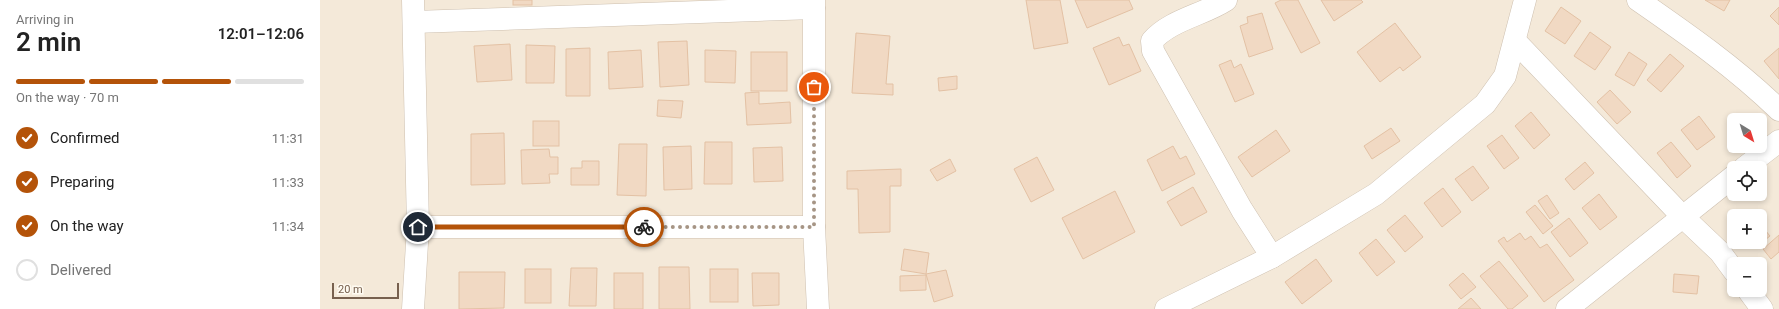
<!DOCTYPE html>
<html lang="en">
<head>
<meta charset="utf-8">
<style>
	:root { --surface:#fff; --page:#f2f2f2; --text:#222; --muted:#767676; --line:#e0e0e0; --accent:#b45309 }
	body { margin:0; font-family:Roboto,sans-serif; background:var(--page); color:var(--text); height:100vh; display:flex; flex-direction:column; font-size:15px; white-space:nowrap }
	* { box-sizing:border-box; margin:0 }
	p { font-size:13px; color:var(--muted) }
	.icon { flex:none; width:22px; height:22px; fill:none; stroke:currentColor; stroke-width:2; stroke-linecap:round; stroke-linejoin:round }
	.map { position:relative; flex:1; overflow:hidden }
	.drawer { display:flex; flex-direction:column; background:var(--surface); width:320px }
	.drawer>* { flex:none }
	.needle { width:26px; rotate:142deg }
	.tools { position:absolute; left:1407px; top:113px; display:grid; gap:8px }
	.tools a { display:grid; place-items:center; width:40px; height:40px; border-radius:6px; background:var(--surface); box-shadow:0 2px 6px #0003; font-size:20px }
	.scale { position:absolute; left:12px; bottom:10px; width:67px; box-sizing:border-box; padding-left:4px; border:2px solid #77604e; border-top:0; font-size:11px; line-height:14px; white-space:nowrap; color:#77604e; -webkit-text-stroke:3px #fefaf1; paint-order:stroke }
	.pin { position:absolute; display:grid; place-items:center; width:34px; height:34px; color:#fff; margin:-17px; border:2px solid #fff; border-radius:50%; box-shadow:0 1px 4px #0007 }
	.courier { position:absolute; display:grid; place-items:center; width:40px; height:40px; margin:-20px; border:3px solid #b45309; border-radius:50%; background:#fff; color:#222; box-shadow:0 1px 5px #0007 }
	.head em { font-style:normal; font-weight:600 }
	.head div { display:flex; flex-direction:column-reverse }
	.head { display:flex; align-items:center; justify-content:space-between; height:68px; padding:0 16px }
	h1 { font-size:26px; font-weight:600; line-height:30px }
	.bar { display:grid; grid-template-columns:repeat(4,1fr); gap:6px 4px; align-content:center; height:48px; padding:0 16px }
	.bar i { height:5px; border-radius:3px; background:var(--line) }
	.bar .selected { background:var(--accent) }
	.bar p { grid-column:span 4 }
	ol { padding:0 16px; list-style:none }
	li { display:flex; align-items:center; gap:12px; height:44px }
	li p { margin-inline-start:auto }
	li .icon { padding:4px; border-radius:50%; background:var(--accent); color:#fff; stroke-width:4 }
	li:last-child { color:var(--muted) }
	li i { width:22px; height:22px; border:2px solid var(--line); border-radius:50% }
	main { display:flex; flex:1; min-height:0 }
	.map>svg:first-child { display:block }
	.residential { fill:#f4e9d9; fill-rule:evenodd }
	.building { fill:#f1d9c3; stroke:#e3c1a4 }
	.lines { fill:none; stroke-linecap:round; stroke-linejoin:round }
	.street-casing { stroke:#cec0b0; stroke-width:23 }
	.street { stroke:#fff; stroke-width:22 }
	.done { stroke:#a69585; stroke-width:4; stroke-dasharray:0 7.2 }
	.route { stroke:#b45309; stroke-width:5 }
</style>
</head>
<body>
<main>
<section class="drawer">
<div class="head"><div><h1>2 min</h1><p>Arriving in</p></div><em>12:01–12:06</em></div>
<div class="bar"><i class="selected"></i><i class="selected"></i><i class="selected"></i><i></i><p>On the way · 70 m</p></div>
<ol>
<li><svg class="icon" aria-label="check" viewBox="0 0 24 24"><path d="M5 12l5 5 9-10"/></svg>Confirmed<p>11:31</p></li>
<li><svg class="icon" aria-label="check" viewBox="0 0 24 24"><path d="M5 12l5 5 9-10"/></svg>Preparing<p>11:33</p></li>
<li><svg class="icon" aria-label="check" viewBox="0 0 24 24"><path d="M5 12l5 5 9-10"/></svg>On the way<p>11:34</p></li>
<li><i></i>Delivered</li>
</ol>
</section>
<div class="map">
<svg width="1459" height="309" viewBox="0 0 1459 309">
	<rect width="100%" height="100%" fill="#fcf7ea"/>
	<path class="residential" d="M 0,0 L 1459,0 L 1459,309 L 0,309 ZM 1414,120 L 1440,120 L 1440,146 L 1414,146 ZM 1414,168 L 1440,168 L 1440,194 L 1414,194 ZM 1414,216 L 1440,216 L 1440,242 L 1414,242 ZM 1414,264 L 1440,264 L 1440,290 L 1414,290 Z"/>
	<g class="building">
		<rect x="193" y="0" width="19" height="5"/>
		<path d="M 706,0 L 740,0 L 748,43 L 714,49 Z"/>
		<path d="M 755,0 L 809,0 L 813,9 L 767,28 Z"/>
		<path d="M 961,0 L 978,0 L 1000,43 L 981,53 L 955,3 Z"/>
		<path d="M 1001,0 L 1041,0 L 1043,2 L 1014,21 Z"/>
		<path d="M 1385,0 L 1410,0 L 1404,11 Z"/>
		<path d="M 1241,7 L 1261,21 L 1245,44 L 1225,31 Z"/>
		<path d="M 1459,7 L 1459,25 L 1450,16 Z"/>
		<path d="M 942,13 L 953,49 L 929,57 L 920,26 L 928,23 L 927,17 Z"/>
		<path d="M 1075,23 L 1101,57 L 1083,71 L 1080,67 L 1060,82 L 1037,52 Z"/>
		<path d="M 1270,32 L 1291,47 L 1275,70 L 1254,56 Z"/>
		<path d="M 536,33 L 570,36 L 566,84 L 573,84 L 573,95 L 532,93 Z"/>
		<path d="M 799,37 L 803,46 L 809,44 L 821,71 L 789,85 L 773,48 Z"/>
		<path d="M 367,41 L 369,85 L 340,87 L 338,42 Z"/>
		<path d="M 190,44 L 192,80 L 157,82 L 154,46 Z"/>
		<path d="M 206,45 L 235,46 L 234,83 L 206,83 Z"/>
		<path d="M 270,48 L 270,96 L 246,96 L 246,49 Z"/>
		<path d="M 1459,48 L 1459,79 L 1444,61 Z"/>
		<path d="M 321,50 L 323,87 L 289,89 L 288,52 Z"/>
		<path d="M 385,50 L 416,51 L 415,83 L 385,82 Z"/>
		<rect x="431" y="52" width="36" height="39"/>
		<path d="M 1309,52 L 1327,64 L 1314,86 L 1295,75 Z"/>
		<path d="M 1350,54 L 1364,66 L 1341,92 L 1327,80 Z"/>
		<path d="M 911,60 L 914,68 L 921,64 L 934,94 L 915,102 L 899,65 Z"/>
		<path d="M 637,76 L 637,89 L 619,91 L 618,78 Z"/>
		<path d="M 1290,90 L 1311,112 L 1297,124 L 1277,102 Z"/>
		<path d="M 439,92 L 439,104 L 470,102 L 471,123 L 427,125 L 425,93 Z"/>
		<path d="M 338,100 L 363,101 L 361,118 L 337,116 Z"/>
		<path d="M 1211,112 L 1230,135 L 1214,149 L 1195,126 Z"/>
		<path d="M 1379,116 L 1395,137 L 1377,150 L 1361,130 Z"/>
		<rect x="213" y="121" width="26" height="25"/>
		<path d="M 1071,128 L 1080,141 L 1052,159 L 1044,146 Z"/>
		<path d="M 956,130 L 970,151 L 932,177 L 918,157 Z"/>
		<path d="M 184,133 L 185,184 L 151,185 L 151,134 Z"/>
		<path d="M 1182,135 L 1199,158 L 1184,169 L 1167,146 Z"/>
		<path d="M 385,142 L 412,142 L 412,184 L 384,184 Z"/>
		<path d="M 1351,142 L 1371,166 L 1357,178 L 1337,153 Z"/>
		<path d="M 299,144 L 327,144 L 326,196 L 297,195 Z"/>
		<path d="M 371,146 L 372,189 L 344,190 L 343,147 Z"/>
		<path d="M 853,146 L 860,159 L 866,156 L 875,174 L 842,191 L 827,160 Z"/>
		<path d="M 462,147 L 463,181 L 434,182 L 433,148 Z"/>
		<path d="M 229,149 L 230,157 L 238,157 L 238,174 L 229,174 L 230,183 L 202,184 L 201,150 Z"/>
		<path d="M 717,157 L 734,190 L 711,202 L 694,169 Z"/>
		<path d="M 630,159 L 636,171 L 617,181 L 610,170 Z"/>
		<path d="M 262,161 L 279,161 L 279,185 L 251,185 L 251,168 L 262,168 Z"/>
		<path d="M 1265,162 L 1274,173 L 1254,190 L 1245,179 Z"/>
		<path d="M 1153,166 L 1169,188 L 1152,201 L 1135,179 Z"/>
		<path d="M 581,169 L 581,186 L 570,186 L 570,232 L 539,233 L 538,189 L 527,189 L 527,171 Z"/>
		<path d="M 873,187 L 887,212 L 861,226 L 847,202 Z"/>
		<path d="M 1123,188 L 1141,212 L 1122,227 L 1104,203 Z"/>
		<path d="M 795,191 L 815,232 L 763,259 L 742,218 Z"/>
		<path d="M 1279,194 L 1297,217 L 1280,230 L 1262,208 Z"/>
		<path d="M 1227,195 L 1239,213 L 1230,219 L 1218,201 Z"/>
		<path d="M 1215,205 L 1233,226 L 1223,234 L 1206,212 Z"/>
		<path d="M 1085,215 L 1103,237 L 1085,252 L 1067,230 Z"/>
		<path d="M 1249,218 L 1268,243 L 1250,257 L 1231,232 Z"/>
		<path d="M 1440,224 L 1450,236 L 1435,248 L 1430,242 L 1440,242 Z"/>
		<path d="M 1200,233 L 1205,240 L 1211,236 L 1220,248 L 1227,244 L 1254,280 L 1224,302 L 1178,241 L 1184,237 L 1187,242 Z"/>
		<path d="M 1459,235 L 1459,252 L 1451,259 L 1443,249 Z"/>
		<path d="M 1056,239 L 1075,262 L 1057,276 L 1039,253 Z"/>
		<path d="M 584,249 L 609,253 L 606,274 L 581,270 Z"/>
		<path d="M 996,259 L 1012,281 L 982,304 L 965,282 Z"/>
		<path d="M 1179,261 L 1208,296 L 1192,309 L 1188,309 L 1160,276 Z"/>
		<path d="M 339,267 L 369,267 L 370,309 L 339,309 Z"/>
		<path d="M 251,268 L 277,268 L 276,306 L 249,306 Z"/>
		<rect x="205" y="269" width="26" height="34"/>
		<rect x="390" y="269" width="28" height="33"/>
		<path d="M 626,270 L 633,296 L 614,302 L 606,274 Z"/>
		<path d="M 139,272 L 185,272 L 184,308 L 139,309 Z"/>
		<rect x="294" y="273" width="29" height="36"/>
		<path d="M 432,273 L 459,273 L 459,305 L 433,306 Z"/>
		<path d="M 1143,273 L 1156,287 L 1141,299 L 1129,285 Z"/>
		<path d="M 1354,274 L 1379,276 L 1377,294 L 1353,292 Z"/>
		<path d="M 606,275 L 606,290 L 580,291 L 580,276 Z"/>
		<path d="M 1151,298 L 1161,309 L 1138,309 Z"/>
	</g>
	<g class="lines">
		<g class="street-casing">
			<g id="street">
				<path d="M 93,0 L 98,227 L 93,309"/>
				<path d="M 494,0 L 494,227 L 498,309"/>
				<path d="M 906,0 C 883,15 850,20 832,41 L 833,51 L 922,210 L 952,257"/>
				<path d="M 1318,0 C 1367,34 1416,68 1459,110"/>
				<path d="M 94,22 L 494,8"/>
				<path d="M 1195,41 L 1362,216 L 1400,252 L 1414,271"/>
				<path d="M 1424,168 L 1459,141"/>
				<path d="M 98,227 L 494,227"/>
				<path d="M 1428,290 L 1442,309"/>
				<path d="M 846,309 L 952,257 L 1056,194 L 1165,104 L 1185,76 L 1205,0"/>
				<path d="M 1247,309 L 1414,176"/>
			</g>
		</g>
		<use href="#street" class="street"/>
	</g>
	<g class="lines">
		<path class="done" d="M 324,227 L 494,227 L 494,87"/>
		<path class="route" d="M 98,227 L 324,227"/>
	</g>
</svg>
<div class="tools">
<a><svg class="needle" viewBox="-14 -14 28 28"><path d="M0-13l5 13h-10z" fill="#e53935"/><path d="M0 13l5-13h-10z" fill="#767676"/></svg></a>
<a><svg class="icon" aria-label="locate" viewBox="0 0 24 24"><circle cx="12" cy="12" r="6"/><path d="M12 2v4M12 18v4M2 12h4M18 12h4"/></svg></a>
<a>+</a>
<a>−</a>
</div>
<div class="scale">20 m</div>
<div class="pin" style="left:494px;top:87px;background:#ea580c"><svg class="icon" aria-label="bag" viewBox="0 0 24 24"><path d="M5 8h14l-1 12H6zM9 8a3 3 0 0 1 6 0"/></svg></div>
<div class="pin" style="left:98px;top:227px;background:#1f2937"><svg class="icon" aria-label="home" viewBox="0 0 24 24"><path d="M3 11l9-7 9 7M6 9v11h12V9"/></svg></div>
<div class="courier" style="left:324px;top:227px"><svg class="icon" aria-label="bike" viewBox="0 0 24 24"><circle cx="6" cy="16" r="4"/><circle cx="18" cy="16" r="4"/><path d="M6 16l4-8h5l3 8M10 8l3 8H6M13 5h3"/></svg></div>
</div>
</main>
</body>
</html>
